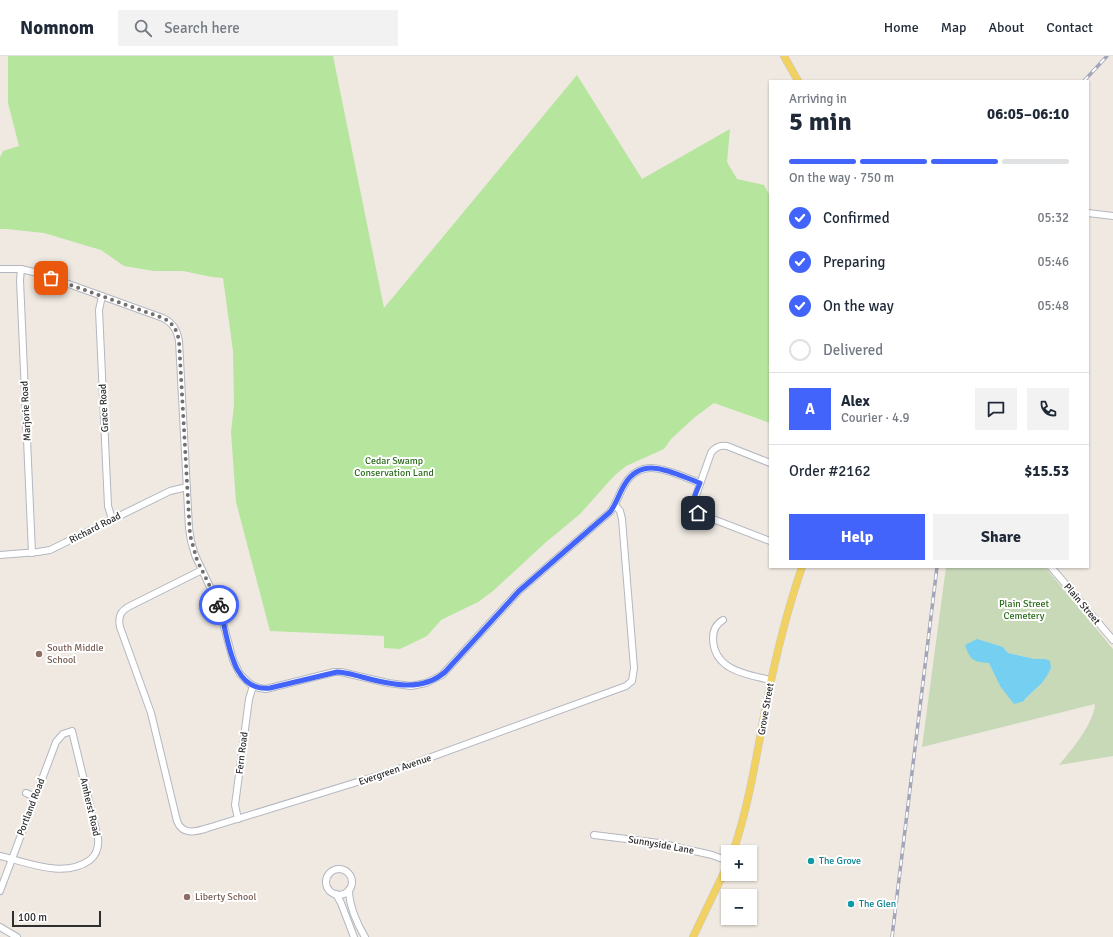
<!DOCTYPE html>
<html lang="en">
<head>
<meta charset="utf-8">
<style>
	:root { --surface:#fff; --page:#f2f2f3; --text:#1f2937; --muted:#747a83; --line:#e0e1e3; --accent:#4264fb }
	body { margin:0; font-family:Signika,sans-serif; background:var(--page); color:var(--text); height:100vh; display:flex; flex-direction:column; font-size:15px; white-space:nowrap }
	* { box-sizing:border-box; margin:0 }
	p { font-size:13px; color:var(--muted) }
	.icon { flex:none; width:22px; height:22px; fill:none; stroke:currentColor; stroke-width:2; stroke-linecap:round; stroke-linejoin:round }
	.map { position:relative; flex:1; overflow:hidden }
	.panel { position:absolute; left:769px; top:24px; width:320px; height:488px; display:flex; flex-direction:column; background:var(--surface); border-radius:0px; box-shadow:0 1px 3px #0004 }
	.panel>* { flex:none }
	.controls { position:absolute; left:721px; top:789px; display:grid; gap:8px }
	.controls a { display:grid; place-items:center; width:36px; height:36px; border-radius:0px; background:var(--surface); box-shadow:0 1px 3px #0004; font-size:20px }
	.scale { position:absolute; left:12px; bottom:10px; width:89px; box-sizing:border-box; padding-left:4px; border:2px solid #2e2e2e; border-top:0; font-size:11px; line-height:14px; white-space:nowrap; color:#2e2e2e; -webkit-text-stroke:3px #fff; paint-order:stroke }
	.pin { position:absolute; display:grid; place-items:center; width:34px; height:34px; color:#fff; margin:-17px; border-radius:8px; box-shadow:0 2px 6px #0006 }
	.courier { position:absolute; display:grid; place-items:center; width:40px; height:40px; margin:-20px; border:3px solid #4264fb; border-radius:50%; background:#fff; color:#222; box-shadow:0 1px 5px #0007 }
	.headline em { font-style:normal; font-weight:700 }
	.headline div { display:flex; flex-direction:column-reverse }
	.headline { display:flex; align-items:center; justify-content:space-between; height:68px; padding:0 20px }
	h1 { font-size:26px; font-weight:700; line-height:30px }
	.bar { display:grid; grid-template-columns:repeat(4,1fr); gap:6px 4px; align-content:center; height:48px; padding:0 20px }
	.bar i { height:5px; border-radius:3px; background:var(--line) }
	.bar .active { background:var(--accent) }
	.bar p { grid-column:span 4 }
	.line { display:flex; align-items:center; gap:10px; padding:0 20px; border-top:1px solid var(--line) }
	.line div { flex:1 }
	.round { display:grid; place-items:center; flex:none; width:42px; height:42px; border-radius:0px; background:var(--page) }
	ol { padding:0 20px; list-style:none }
	li { display:flex; align-items:center; gap:12px; height:44px }
	li p { margin-inline-start:auto }
	li .icon { padding:4px; border-radius:50%; background:var(--accent); color:#fff; stroke-width:4 }
	li:last-child { color:var(--muted) }
	li i { width:22px; height:22px; border:2px solid var(--line); border-radius:50% }
	.button { display:flex; gap:8px; margin-top:auto; padding:8px 20px }
	.button a { flex:1; height:46px; border-radius:0px; background:var(--accent); color:#fff; font-size:16px; font-weight:700; line-height:46px; text-align:center }
	.button a+a { background:var(--page); color:var(--text) }
	header { display:flex; align-items:center; gap:24px; box-sizing:border-box; height:56px; padding:0 20px; background:var(--surface); border-bottom:1px solid var(--line) }
	header strong { font-size:19px }
	nav { display:flex; gap:22px; margin-inline-start:auto; font-size:14px }
	.search { width:280px; height:36px; background:var(--page); display:flex; align-items:center; gap:10px; box-sizing:border-box; padding:0 14px; border-radius:0px; color:var(--muted); font-size:15px }
	.map>svg:first-child { display:block }
	.green { fill:#b6e59e }
	.cemetery { fill:#c8d9b8; fill-rule:evenodd }
	.water { fill:#75cff0 }
	.lines { fill:none; stroke-linecap:round; stroke-linejoin:round }
	.minor-casing { stroke:#b4b7c1; stroke-width:8 }
	.major-casing { stroke:#c9c9c9; stroke-width:8 }
	.minor { stroke:#fff; stroke-width:6 }
	.major { stroke:#f2d163; stroke-width:7 }
	.rail-casing { stroke:#a3a6b8; stroke-width:3.5 }
	.rail { stroke:#fff; stroke-width:2; stroke-dasharray:6; stroke-linecap:butt }
	.done { stroke:#726f6d; stroke-width:4; stroke-dasharray:0 7.2 }
	.route { stroke:#4264fb; stroke-width:5 }
	.education-dot { fill:#8d6e63; stroke:#fff; stroke-width:1.5 }
	.culture-dot { fill:#0f9aa8; stroke:#fff; stroke-width:1.5 }
	.labels { text-anchor:middle; dominant-baseline:central; stroke-width:4; stroke-linejoin:round; paint-order:stroke }
	.street-label { font-size:10px; fill:#2e2e2e; stroke:#fff }
	.park-label { font-size:10px; fill:#2c6e1b; stroke:#fff }
	.education-label { font-size:10px; fill:#785e54; stroke:#fff; text-anchor:start }
	.culture-label { font-size:10px; fill:#0d838f; stroke:#fff; text-anchor:start }
</style>
</head>
<body>
<header>
<strong>Nomnom</strong>
<div class="search"><svg class="icon" aria-label="search" viewBox="0 0 24 24"><circle cx="10" cy="10" r="6"/><path d="M15 15l6 6"/></svg>Search here</div>
<nav><a>Home</a><a>Map</a><a>About</a><a>Contact</a></nav>
</header>
<div class="map">
<svg width="1113" height="881" viewBox="0 0 1113 881">
	<rect width="100%" height="100%" fill="#efe9e1"/>
	<path class="green" d="M 8,0 L 333,0 L 384,252 L 577,19 L 642,123 L 730,73 L 727,106 L 737,123 L 764,129 L 770,140 L 770,309 L 768,312 L 770,313 L 770,367 L 714,347 L 695,361 L 671,383 L 664,393 L 626,410 L 614,420 L 580,458 L 545,487 L 493,535 L 478,546 L 441,564 L 427,580 L 400,593 L 384,592 L 384,580 L 270,575 L 236,446 L 231,376 L 234,349 L 233,295 L 223,222 L 212,221 L 183,215 L 154,215 L 124,210 L 101,194 L 44,177 L 7,173 L 0,173 L 0,101 L 3,95 L 19,90 L 8,47 Z"/>
	<path class="cemetery" d="M 946,511 L 1045,511 L 1113,593 L 1113,700 L 1059,709 C 1072,693 1093,669 1095,648 L 922,691 ZM 991,588 L 1003,591 L 1008,597 L 1035,603 L 1045,603 L 1042,627 L 1025,643 L 1024,645 L 1000,630 L 989,606 Z"/>
	<path class="water" d="M 977,583 L 1003,591 L 1008,597 L 1035,603 L 1045,603 L 1050,605 L 1051,612 L 1048,618 L 1042,627 L 1025,643 L 1024,645 L 1014,648 L 1000,630 L 989,607 C 973,606 970,604 965,589 Z"/>
	<g class="lines">
		<g class="minor-casing">
			<g id="minor">
				<path d="M 1088,157 L 1113,160"/>
				<path d="M 0,213 L 21,213 L 38,217 L 163,262 C 173,267 177,274 179,285 L 189,472 L 191,485 L 195,499 L 218,548 L 233,604 L 240,618 L 250,628 L 259,632 L 266,633 L 334,616 L 341,616 L 388,627 L 411,630 L 426,627 L 442,619 L 519,535 L 610,456 C 617,447 619,437 625,428 C 643,398 675,418 700,427"/>
				<path d="M 21,213 L 20,224 L 32,497"/>
				<path d="M 102,240 L 99,254 L 108,450 L 112,463"/>
				<path d="M 770,407 L 727,390 C 720,389 715,391 711,397 L 693,448 L 694,453 L 700,458 L 770,485"/>
				<path d="M 0,499 L 38,496 L 50,494 L 170,435 L 187,431"/>
				<path d="M 1051,511 L 1113,584"/>
				<path d="M 202,514 L 130,550 C 120,555 118,561 120,571 L 151,657 L 177,765 C 183,781 198,775 211,771 L 393,715 L 626,630 L 632,625 L 634,612 L 622,463 L 620,455 L 615,449"/>
				<path d="M 723,564 C 716,568 713,575 713,582 C 713,614 747,619 771,624"/>
				<path d="M 26,737 L 35,741"/>
				<path d="M 238,763 L 235,749 L 249,643 L 253,630"/>
				<path d="M 594,779 L 659,787 L 712,799 L 728,805"/>
				<path d="M 0,800 C 27,806 64,823 90,804 C 97,798 99,791 98,782 L 72,675 L 63,678 L 56,686 L 0,835"/>
				<circle cx="339" cy="826" r="13"/>
				<path d="M 349,834 C 349,849 357,868 365,881"/>
				<path d="M 336,838 L 341,847 L 354,881"/>
				<path d="M 0,871 L 17,881"/>
			</g>
		</g>
		<g class="major-casing">
			<g id="major">
				<path d="M 784,0 L 798,25"/>
				<path d="M 733,796 C 750,746 757,695 767,644 C 776,599 787,555 802,511"/>
				<path d="M 693,881 L 728,808"/>
			</g>
		</g>
		<use href="#minor" class="minor"/>
		<use href="#major" class="major"/>
		<g class="rail-casing">
			<g id="rail">
				<path d="M 1084,25 L 1107,0"/>
				<path d="M 892,881 L 937,511"/>
			</g>
		</g>
		<use href="#rail" class="rail"/>
	</g>
	<g class="lines">
		<path class="done" d="M 51,222 L 163,262 C 173,267 177,274 179,285 L 190,479 L 197,504 L 219,549"/>
		<path class="route" d="M 219,549 C 228,576 229,637 270,632 L 337,616 C 345,616 354,619 362,621 C 389,628 421,637 445,616 L 519,535 L 610,456 C 617,447 619,437 625,428 C 643,398 675,418 700,427 C 696,437 689,448 698,457"/>
	</g>
	<g class="education-dot">
		<circle cx="39" cy="598" r="4"/>
		<circle cx="187" cy="841" r="4"/>
	</g>
	<g class="culture-dot">
		<circle cx="811" cy="805" r="4"/>
		<circle cx="851" cy="848" r="4"/>
	</g>
	<g class="labels">
		<g class="street-label">
			<text transform="translate(104 352) rotate(-93)">Grace Road</text>
			<text transform="translate(26 355) rotate(-93)">Marjorie Road</text>
			<text transform="translate(95 472) rotate(-27)">Richard Road</text>
			<text transform="translate(1082 548) rotate(50)">Plain Street</text>
			<text transform="translate(766 653) rotate(-80)">Grove Street</text>
			<text transform="translate(242 697) rotate(-83)">Fern Road</text>
			<text transform="translate(395 714) rotate(-19)">Evergreen Avenue</text>
			<text transform="translate(31 751) rotate(-69)">Portland Road</text>
			<text transform="translate(90 751) rotate(77)">Amherst Road</text>
			<text transform="translate(661 789) rotate(10)">Sunnyside Lane</text>
		</g>
		<g class="park-label">
			<text x="394" y="405">Cedar Swamp<tspan x="394" dy="12">Conservation Land</tspan></text>
			<text x="1024" y="548">Plain Street<tspan x="1024" dy="12">Cemetery</tspan></text>
		</g>
		<g class="education-label">
			<text x="47" y="592">South Middle<tspan x="47" dy="12">School</tspan></text>
			<text x="195" y="841">Liberty School</text>
		</g>
		<g class="culture-label">
			<text x="819" y="805">The Grove</text>
			<text x="859" y="848">The Glen</text>
		</g>
	</g>
</svg>
<div class="controls">
<a>+</a>
<a>−</a>
</div>
<div class="scale">100 m</div>
<div class="pin" style="left:51px;top:222px;background:#ea580c"><svg class="icon" aria-label="bag" viewBox="0 0 24 24"><path d="M5 8h14l-1 12H6zM9 8a3 3 0 0 1 6 0"/></svg></div>
<div class="pin" style="left:698px;top:457px;background:#1f2937"><svg class="icon" aria-label="home" viewBox="0 0 24 24"><path d="M3 11l9-7 9 7M6 9v11h12V9"/></svg></div>
<div class="courier" style="left:219px;top:549px"><svg class="icon" aria-label="bike" viewBox="0 0 24 24"><circle cx="6" cy="16" r="4"/><circle cx="18" cy="16" r="4"/><path d="M6 16l4-8h5l3 8M10 8l3 8H6M13 5h3"/></svg></div>
<section class="panel">
<div class="headline"><div><h1>5 min</h1><p>Arriving in</p></div><em>06:05–06:10</em></div>
<div class="bar"><i class="active"></i><i class="active"></i><i class="active"></i><i></i><p>On the way · 750 m</p></div>
<ol>
<li><svg class="icon" aria-label="check" viewBox="0 0 24 24"><path d="M5 12l5 5 9-10"/></svg>Confirmed<p>05:32</p></li>
<li><svg class="icon" aria-label="check" viewBox="0 0 24 24"><path d="M5 12l5 5 9-10"/></svg>Preparing<p>05:46</p></li>
<li><svg class="icon" aria-label="check" viewBox="0 0 24 24"><path d="M5 12l5 5 9-10"/></svg>On the way<p>05:48</p></li>
<li><i></i>Delivered</li>
</ol>
<div class="line" style="height:72px"><b class="round" style="background:var(--accent);color:#fff">A</b><div><b>Alex</b><p>Courier · 4.9</p></div><a class="round"><svg class="icon" aria-label="chat" viewBox="0 0 24 24"><path d="M4 5h16v11H9l-5 4z"/></svg></a><a class="round"><svg class="icon" aria-label="phone" viewBox="0 0 24 24"><path d="M5 4h4l2 5-3 2q2 4 5 5l2-3 5 2v4C11 20 4 13 5 4z"/></svg></a></div>
<div class="line" style="height:52px"><div>Order #2162</div><b>$15.53</b></div>
<div class="button"><a>Help</a><a>Share</a></div>
</section>
</div>
</body>
</html>
